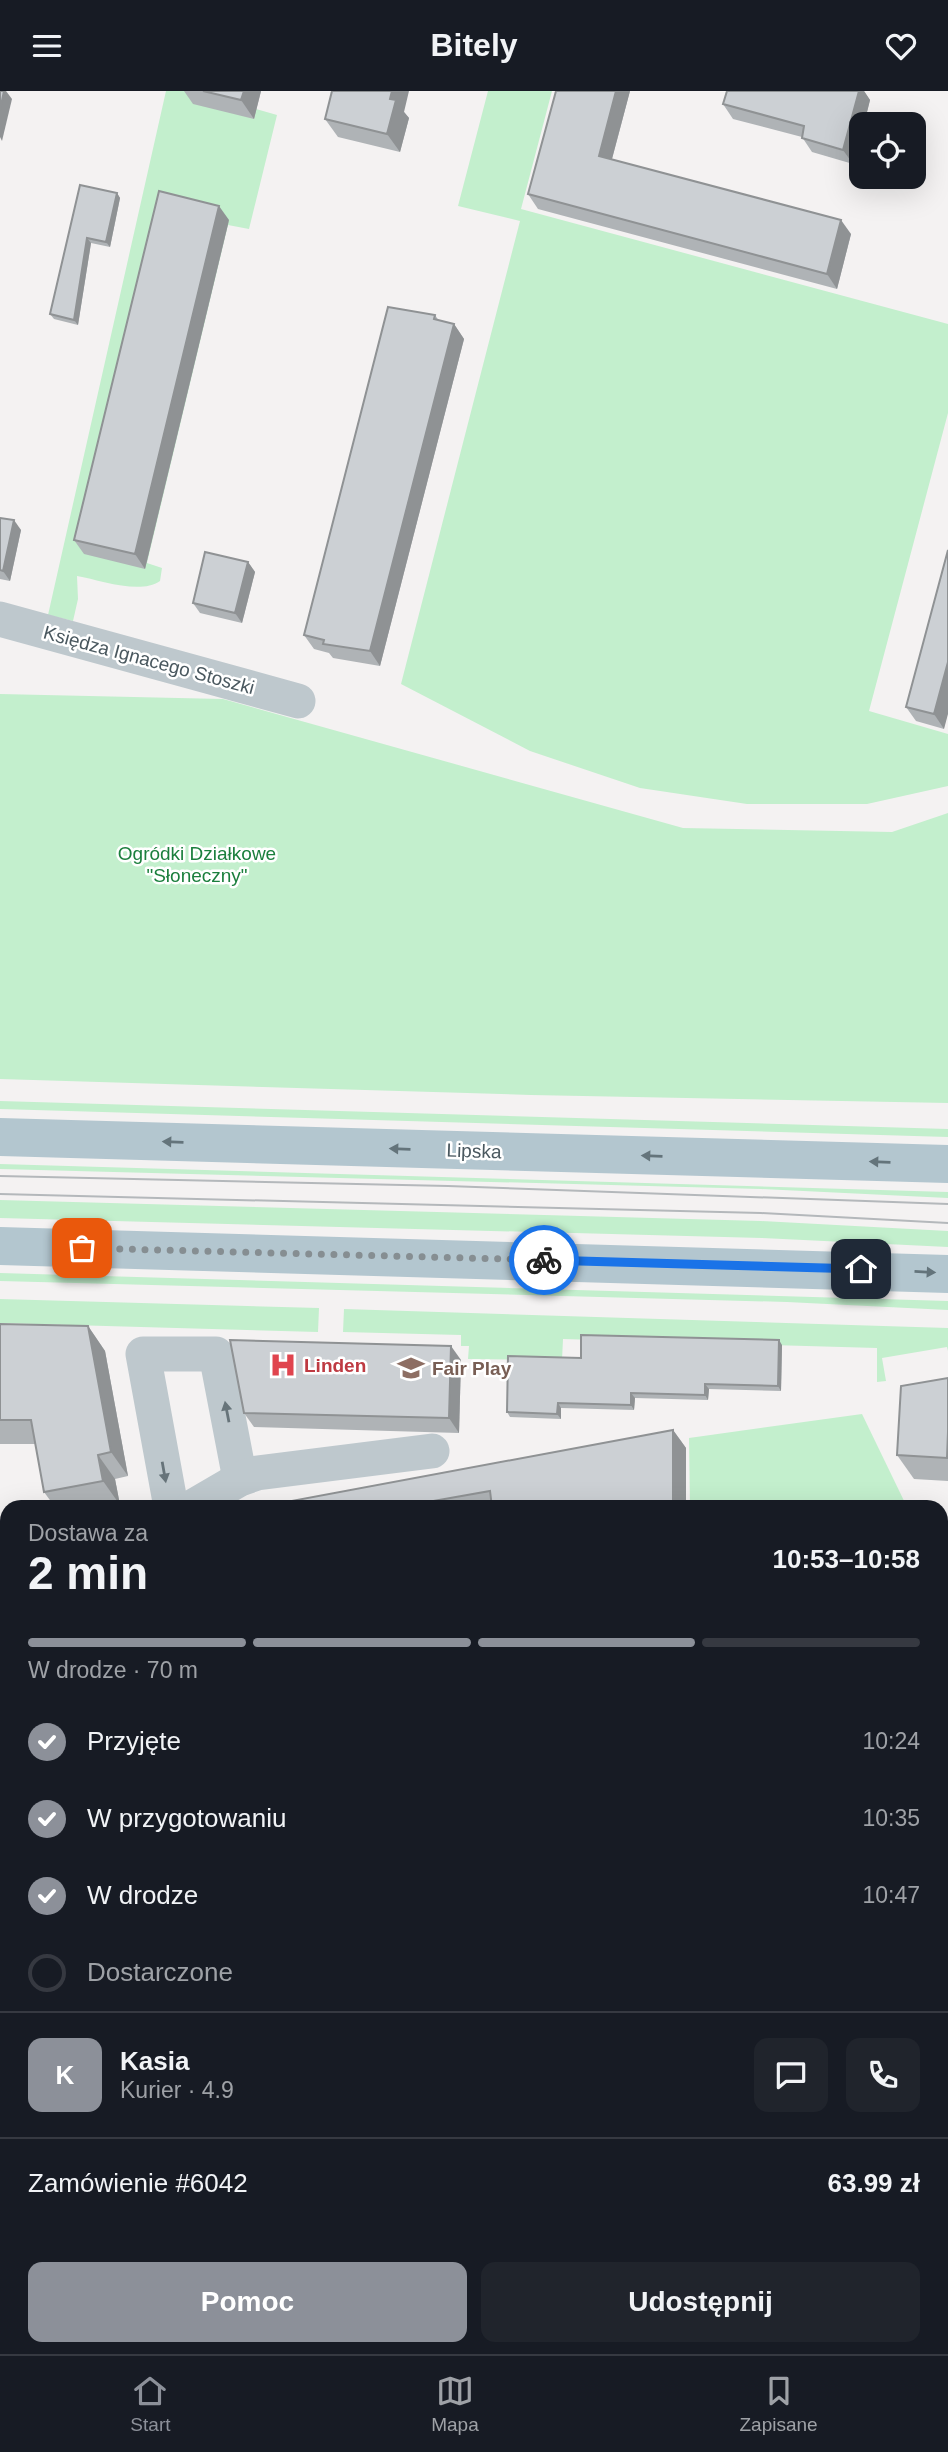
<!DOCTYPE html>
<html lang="pl">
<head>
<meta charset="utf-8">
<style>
	:root { --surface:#171b24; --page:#20242c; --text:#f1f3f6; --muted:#9ea1a6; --line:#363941; --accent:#8c9099 }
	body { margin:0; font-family:Arial,sans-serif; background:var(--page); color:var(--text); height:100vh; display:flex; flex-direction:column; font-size:26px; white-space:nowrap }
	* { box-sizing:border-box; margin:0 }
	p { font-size:23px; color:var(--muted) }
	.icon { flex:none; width:38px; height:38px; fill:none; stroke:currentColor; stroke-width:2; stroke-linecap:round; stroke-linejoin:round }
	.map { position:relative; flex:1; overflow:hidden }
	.details { position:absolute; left:0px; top:1409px; width:948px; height:856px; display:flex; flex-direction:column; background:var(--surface); border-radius:21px 21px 0 0; box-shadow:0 7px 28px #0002 }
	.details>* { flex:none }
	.tools { position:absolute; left:849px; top:21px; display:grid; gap:14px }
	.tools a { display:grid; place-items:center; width:77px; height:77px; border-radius:14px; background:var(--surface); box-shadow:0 7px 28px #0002; font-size:35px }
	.pin { position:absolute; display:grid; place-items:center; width:60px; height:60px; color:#fff; margin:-30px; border-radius:14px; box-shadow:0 4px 10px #0006 }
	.courier { position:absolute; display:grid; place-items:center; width:70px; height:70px; margin:-35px; border:5px solid #1a73e8; border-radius:50%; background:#fff; color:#222; box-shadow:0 2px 9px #0007 }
	.head em { font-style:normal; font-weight:700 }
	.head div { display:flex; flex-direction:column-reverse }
	.head { display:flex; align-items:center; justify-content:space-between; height:119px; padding:0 28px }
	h1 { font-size:46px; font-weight:700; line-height:52px }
	.bar { display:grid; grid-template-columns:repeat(4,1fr); gap:10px 7px; align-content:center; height:84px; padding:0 28px }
	.bar i { height:9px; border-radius:5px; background:var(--line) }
	.bar .current { background:var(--accent) }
	.bar p { grid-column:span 4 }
	.line { display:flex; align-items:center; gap:18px; padding:0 28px; border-top:2px solid var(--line) }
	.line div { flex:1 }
	.round { display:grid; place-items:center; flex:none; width:74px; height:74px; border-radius:14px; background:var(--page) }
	ol { padding:0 28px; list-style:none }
	li { display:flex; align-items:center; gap:21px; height:77px }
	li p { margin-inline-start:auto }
	li .icon { padding:7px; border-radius:50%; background:var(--accent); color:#fff; stroke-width:4 }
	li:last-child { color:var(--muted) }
	li i { width:38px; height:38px; border:4px solid var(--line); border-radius:50% }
	.cta { display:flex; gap:14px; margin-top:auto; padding:14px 28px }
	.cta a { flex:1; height:80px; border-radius:14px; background:var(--accent); color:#fff; font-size:28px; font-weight:700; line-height:80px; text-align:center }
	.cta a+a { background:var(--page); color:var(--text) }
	header { display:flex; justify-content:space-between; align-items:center; height:91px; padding:0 28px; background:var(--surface); font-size:32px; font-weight:700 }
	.tab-bar { display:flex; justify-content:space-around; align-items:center; height:98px; border-top:2px solid var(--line); background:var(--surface); font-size:19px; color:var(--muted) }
	.tab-bar a { display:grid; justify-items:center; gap:4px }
	.tab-bar .current { color:var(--accent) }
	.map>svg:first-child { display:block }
	.green { fill:#c3efcd }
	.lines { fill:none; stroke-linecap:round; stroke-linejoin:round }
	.minor { stroke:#bec8cd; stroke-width:35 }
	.primary { stroke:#b3c6cf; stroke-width:38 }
	.tram { stroke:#b4b8bb; stroke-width:2 }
	.wall { fill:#afb3b6 }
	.shaded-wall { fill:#8f9294 }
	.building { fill:#ccd0d4; stroke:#8f9294; stroke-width:2 }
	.oneway { fill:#64747b }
	.oneway2 { fill:#67747a }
	.done { stroke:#868e92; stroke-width:7; stroke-dasharray:0 12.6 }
	.route { stroke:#1a73e8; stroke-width:9 }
	.labels { text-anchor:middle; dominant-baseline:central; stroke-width:5; stroke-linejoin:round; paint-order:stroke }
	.street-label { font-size:19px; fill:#4a585f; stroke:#fff }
	.park-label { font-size:19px; fill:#1b7f3d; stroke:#fff }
	.health-label { font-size:19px; font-weight:bold; fill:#be3a42; stroke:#fff; text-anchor:start }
	.education-label { font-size:19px; font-weight:bold; fill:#785e54; stroke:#fff; text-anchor:start }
</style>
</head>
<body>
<header><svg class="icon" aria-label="menu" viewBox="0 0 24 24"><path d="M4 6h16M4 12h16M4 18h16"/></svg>Bitely<svg class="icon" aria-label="heart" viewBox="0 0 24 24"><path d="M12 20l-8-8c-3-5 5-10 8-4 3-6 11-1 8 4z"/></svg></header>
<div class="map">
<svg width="948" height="2263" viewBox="0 0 948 2263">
	<rect width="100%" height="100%" fill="#f4f2f2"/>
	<g class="green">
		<path d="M 166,0 L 197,0 L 254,27 L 256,18 L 277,24 L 249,138 L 228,134 L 147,472 L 162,477 L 160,490 C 140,504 100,489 77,485 L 78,508 L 73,530 L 48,524 Z"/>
		<path d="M 488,0 L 552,0 L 521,118 L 948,233 L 948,322 L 869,620 L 948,643 L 948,695 L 867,713 L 747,713 L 640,697 L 530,660 L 401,593 L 520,130 L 458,115 Z"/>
		<path d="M 0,603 L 223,608 L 683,737 L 892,741 L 948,722 L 948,1012 L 531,1004 L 0,988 Z"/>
		<path d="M 0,1010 L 948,1038 L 948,1046 L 0,1018 Z"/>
		<path d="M 0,1073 L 948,1101 L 948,1107 L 761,1098 L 0,1078 Z"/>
		<path d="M 0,1109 L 761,1130 L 948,1140 L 948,1156 L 762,1147 L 0,1127 Z"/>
		<path d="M 0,1182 L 948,1210 L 948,1219 L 787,1211 L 0,1190 Z"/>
		<path d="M 0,1208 L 319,1217 L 318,1241 L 0,1232 Z"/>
		<path d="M 344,1218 L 948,1237 L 948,1260 L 947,1256 L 882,1267 L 886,1290 L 877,1291 L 877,1257 L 563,1248 L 562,1269 L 468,1268 L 469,1255 L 461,1255 L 461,1244 L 343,1241 Z"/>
		<path d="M 862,1323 L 907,1416 L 690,1416 L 689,1347 Z"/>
		<path d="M 942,1486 L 948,1499 L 948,1822 L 942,1831 Z"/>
	</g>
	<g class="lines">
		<g class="minor">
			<path d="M 0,528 L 298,610"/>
			<path d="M 171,1416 L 143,1263 L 216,1263 L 240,1388"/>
			<path d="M 192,1416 L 240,1388 L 257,1382 L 432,1360"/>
			<path d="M 0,1618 L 7,1619"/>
			<path d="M 0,1846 L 7,1825"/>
			<path d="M 942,1919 L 948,1923"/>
			<path d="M 724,2258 L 730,2263"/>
		</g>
		<g class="primary">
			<path d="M 0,1046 L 948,1073"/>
			<path d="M 0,1155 L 948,1183"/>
		</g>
		<g class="tram">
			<path d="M 0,1085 L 448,1095 L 948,1113"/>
			<path d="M 0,1103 L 761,1122 L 948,1132"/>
		</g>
	</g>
	<g class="wall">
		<path d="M 184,0 L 261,0 L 254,28 L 193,13 Z"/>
		<path d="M 556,0 L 630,0 L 612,68 L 851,143 L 837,198 L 538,118 L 528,103 Z"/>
		<path d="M 727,0 L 864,0 L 870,9 L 864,33 L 861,33 L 861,43 L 853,73 L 812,61 L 802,46 L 733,28 L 723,13 Z"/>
		<path d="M 404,21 L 409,27 L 400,61 L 338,46 L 325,28 Z"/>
		<path d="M 80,94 L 117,102 L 120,107 L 110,156 L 91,152 L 78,234 L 54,228 L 50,223 Z"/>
		<path d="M 229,129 L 145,478 L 84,463 L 74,449 Z"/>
		<path d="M 435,224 L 439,230 L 454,233 L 464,248 L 380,575 L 333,567 L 329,562 L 314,558 L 304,544 Z"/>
		<path d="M 0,427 L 21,439 L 10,490 L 0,488 Z"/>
		<path d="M 948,459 L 944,638 L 916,630 L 906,616 Z"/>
		<path d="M 248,471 L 255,481 L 242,532 L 200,522 L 193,512 Z"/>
		<path d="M 0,1233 L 88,1235 L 105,1260 L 128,1385 L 115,1388 L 120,1414 L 111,1416 L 55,1416 L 44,1401 L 35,1353 L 0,1353 Z"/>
		<path d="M 782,1254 L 781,1300 L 709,1298 L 708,1309 L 635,1307 L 634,1319 L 561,1317 L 561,1328 L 510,1326 L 507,1321 L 581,1267 Z"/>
		<path d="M 461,1269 L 459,1342 L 254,1336 L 244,1322 Z"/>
		<path d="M 948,1287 L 948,1390 L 914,1388 L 897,1364 Z"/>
		<path d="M 673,1339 L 686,1357 L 686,1416 L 286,1416 Z"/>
		<path d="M 948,1831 L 948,1865 L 942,1860 L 942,1840 Z"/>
		<path d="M 7,1941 L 7,1997 L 0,1993 L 0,1954 Z"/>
		<path d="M 948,2037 L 948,2064 L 942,2057 L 942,2048 Z"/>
		<path d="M 0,2084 L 7,2088 L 7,2150 L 0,2146 Z"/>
		<path d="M 948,2171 L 948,2203 L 942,2209 L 942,2183 Z"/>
		<path d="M 554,2258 L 603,2258 L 599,2263 L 565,2263 Z"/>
	</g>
	<g class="shaded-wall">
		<path d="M 0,0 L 6,0 L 12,8 L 2,50 L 0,46 Z"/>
		<path d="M 244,0 L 261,0 L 254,28 L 241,9 Z"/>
		<path d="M 392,0 L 409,0 L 404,21 L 409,27 L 400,61 L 387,43 L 390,8 Z"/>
		<path d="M 616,0 L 630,0 L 609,79 L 599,65 Z"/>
		<path d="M 859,0 L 864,0 L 870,9 L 864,33 L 861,33 L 861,43 L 853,73 L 843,59 Z"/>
		<path d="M 117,102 L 120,107 L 110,156 L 106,151 Z"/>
		<path d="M 219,115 L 229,129 L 145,478 L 135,463 Z"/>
		<path d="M 841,129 L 851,143 L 837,198 L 827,183 Z"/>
		<path d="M 87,147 L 91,152 L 78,234 L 74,229 Z"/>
		<path d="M 454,233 L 464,248 L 380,575 L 370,560 Z"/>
		<path d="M 14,429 L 21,439 L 10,490 L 3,480 Z"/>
		<path d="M 248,471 L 255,481 L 242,532 L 235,522 Z"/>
		<path d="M 948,571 L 948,623 L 944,638 L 934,623 Z"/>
		<path d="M 88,1235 L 105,1260 L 128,1385 L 111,1361 Z"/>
		<path d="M 779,1249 L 782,1254 L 781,1300 L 778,1295 Z"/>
		<path d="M 451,1255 L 461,1269 L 459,1342 L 449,1327 Z"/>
		<path d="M 705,1293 L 709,1298 L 708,1309 L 705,1304 Z"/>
		<path d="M 631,1302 L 635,1307 L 634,1319 L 631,1314 Z"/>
		<path d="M 558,1312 L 561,1317 L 561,1328 L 557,1323 Z"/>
		<path d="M 673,1339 L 686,1357 L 686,1416 L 673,1416 Z"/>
		<path d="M 98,1364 L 115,1388 L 120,1414 L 103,1390 Z"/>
		<path d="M 588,2258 L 603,2258 L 599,2263 L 585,2263 Z"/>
	</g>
	<g class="building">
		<path d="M 0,0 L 4,0 L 0,19 Z"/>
		<path d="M 203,0 L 244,0 L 241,9 Z"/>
		<path d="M 332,0 L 392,0 L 390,8 L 396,9 L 387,43 L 325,28 Z"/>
		<path d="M 556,0 L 616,0 L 599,65 L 841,129 L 827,183 L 528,103 Z"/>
		<path d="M 727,0 L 859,0 L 843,59 L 802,47 L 804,35 L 723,13 Z"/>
		<path d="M 80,94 L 117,102 L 106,151 L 87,147 L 74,229 L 50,223 Z"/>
		<path d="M 159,100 L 219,115 L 135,463 L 74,449 Z"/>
		<path d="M 388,216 L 435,224 L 434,228 L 454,233 L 370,560 L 323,553 L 324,549 L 304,544 Z"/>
		<path d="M 0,427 L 14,429 L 3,480 L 0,479 Z"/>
		<path d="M 948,459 L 948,571 L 934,623 L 906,616 Z"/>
		<path d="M 205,461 L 248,471 L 235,522 L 193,512 Z"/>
		<path d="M 0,1233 L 88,1235 L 111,1361 L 98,1364 L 103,1390 L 44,1401 L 31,1329 L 0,1329 Z"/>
		<path d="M 581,1244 L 779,1249 L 778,1295 L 705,1293 L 705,1304 L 631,1302 L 631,1314 L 558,1312 L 557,1323 L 507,1321 L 508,1265 L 581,1267 Z"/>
		<path d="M 230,1249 L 451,1255 L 449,1327 L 244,1322 Z"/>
		<path d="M 948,1287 L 948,1341 L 947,1367 L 897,1364 L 901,1295 Z"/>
		<path d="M 673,1339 L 673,1416 L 492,1416 L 490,1400 L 433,1410 L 434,1416 L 286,1416 L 286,1411 Z"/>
		<path d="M 948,1831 L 948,1860 L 942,1856 L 942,1840 Z"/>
		<path d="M 7,1941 L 7,1991 L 0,1987 L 0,1954 Z"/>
		<path d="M 948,2037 L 948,2058 L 942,2054 L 942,2048 Z"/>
		<path d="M 0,2084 L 7,2088 L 7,2144 L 0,2140 Z"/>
		<path d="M 948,2171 L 948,2194 L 942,2200 L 942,2183 Z"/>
		<path d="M 40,2258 L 104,2258 L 115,2263 L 36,2263 Z"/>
		<path d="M 568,2258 L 588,2258 L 585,2263 L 578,2263 Z"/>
	</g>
	<defs><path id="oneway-solid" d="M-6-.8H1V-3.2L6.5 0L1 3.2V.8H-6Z" transform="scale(1.75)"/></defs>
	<g class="oneway">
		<use href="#oneway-solid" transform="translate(173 1051) rotate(-178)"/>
		<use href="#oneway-solid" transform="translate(400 1058) rotate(-178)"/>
		<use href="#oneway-solid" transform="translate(652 1065) rotate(-178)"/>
		<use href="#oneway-solid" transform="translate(880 1071) rotate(-178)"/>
		<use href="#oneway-solid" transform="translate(925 1181) rotate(3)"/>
	</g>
	<g class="oneway2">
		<use href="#oneway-solid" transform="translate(227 1321) rotate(-101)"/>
		<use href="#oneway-solid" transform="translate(164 1381) rotate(80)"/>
	</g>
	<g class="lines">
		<path class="done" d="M 82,1157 L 544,1169"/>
		<path class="route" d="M 544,1169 L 861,1178"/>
	</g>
	<defs>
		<g id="hospital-bare" transform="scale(2.1)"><path d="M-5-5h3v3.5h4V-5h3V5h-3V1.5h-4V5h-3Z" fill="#e0444e" stroke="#fff" stroke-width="2.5" paint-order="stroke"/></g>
		<g id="school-bare" transform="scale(2.1)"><path d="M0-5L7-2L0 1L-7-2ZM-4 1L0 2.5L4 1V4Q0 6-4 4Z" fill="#8d6e63" stroke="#fff" stroke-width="2.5" paint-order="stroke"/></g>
	</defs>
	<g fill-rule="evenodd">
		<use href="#hospital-bare" x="283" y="1274"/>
		<use href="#school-bare" x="411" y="1277"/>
	</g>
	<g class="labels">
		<g class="street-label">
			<text transform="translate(149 569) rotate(15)">Księdza Ignacego Stoszki</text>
			<text transform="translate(474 1060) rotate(2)">Lipska</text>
		</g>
		<g class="park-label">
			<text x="197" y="762">Ogródki Działkowe<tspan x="197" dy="22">"Słoneczny"</tspan></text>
		</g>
		<g class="health-label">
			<text x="304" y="1274">Linden</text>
		</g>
		<g class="education-label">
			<text x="432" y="1277">Fair Play</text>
		</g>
	</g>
</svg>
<div class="tools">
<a><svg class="icon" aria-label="locate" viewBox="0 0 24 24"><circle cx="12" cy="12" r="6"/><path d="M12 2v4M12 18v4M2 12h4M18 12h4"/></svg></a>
</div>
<div class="pin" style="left:82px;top:1157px;background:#ea580c"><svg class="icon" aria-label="bag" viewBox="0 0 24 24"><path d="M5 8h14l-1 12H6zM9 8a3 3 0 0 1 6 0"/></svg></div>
<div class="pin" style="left:861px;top:1178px;background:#1f2937"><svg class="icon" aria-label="home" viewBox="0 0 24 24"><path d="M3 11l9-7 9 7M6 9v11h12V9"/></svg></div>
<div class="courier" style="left:544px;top:1169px"><svg class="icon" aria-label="bike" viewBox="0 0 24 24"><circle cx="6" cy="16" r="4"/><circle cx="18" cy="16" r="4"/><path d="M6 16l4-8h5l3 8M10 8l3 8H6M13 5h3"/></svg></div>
<section class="details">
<div class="head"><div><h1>2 min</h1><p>Dostawa za</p></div><em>10:53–10:58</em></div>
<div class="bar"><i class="current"></i><i class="current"></i><i class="current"></i><i></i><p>W drodze · 70 m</p></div>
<ol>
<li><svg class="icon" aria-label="check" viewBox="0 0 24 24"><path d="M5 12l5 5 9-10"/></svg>Przyjęte<p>10:24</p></li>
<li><svg class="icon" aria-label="check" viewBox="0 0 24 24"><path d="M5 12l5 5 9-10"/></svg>W przygotowaniu<p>10:35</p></li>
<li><svg class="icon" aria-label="check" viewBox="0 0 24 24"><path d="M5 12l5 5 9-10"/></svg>W drodze<p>10:47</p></li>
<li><i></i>Dostarczone</li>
</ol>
<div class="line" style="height:126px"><b class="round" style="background:var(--accent);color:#fff">K</b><div><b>Kasia</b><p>Kurier · 4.9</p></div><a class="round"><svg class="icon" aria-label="chat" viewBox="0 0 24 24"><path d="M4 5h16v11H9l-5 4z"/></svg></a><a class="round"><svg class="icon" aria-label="phone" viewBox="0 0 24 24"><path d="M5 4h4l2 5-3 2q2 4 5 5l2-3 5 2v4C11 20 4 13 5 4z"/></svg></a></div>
<div class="line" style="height:91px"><div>Zamówienie #6042</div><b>63.99 zł</b></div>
<div class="cta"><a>Pomoc</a><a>Udostępnij</a></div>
</section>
</div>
<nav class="tab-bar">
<a class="current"><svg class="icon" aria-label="home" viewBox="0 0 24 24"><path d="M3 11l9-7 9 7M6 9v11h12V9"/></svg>Start</a>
<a><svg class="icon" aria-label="map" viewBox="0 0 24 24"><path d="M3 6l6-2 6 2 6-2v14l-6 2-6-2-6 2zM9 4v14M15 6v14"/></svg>Mapa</a>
<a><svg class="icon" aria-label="saved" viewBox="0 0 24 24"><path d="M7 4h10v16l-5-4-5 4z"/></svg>Zapisane</a>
</nav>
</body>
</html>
